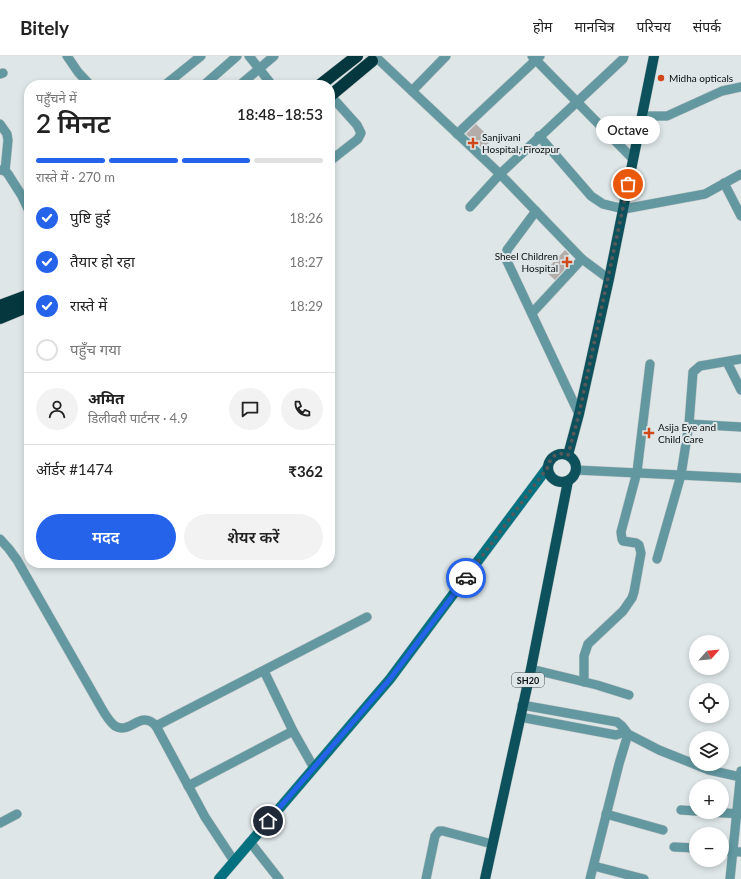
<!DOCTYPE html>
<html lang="hi">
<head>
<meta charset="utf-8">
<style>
	:root { --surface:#fff; --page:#f2f2f2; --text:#222; --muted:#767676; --line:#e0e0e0; --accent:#2563eb }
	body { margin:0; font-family:Lato,"Noto Sans Devanagari",sans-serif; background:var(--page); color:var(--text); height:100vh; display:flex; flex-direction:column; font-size:15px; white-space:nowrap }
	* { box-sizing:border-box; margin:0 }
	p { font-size:13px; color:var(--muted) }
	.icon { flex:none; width:22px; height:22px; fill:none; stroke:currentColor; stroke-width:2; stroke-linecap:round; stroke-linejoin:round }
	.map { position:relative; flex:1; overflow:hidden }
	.panel { position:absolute; left:24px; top:24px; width:311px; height:488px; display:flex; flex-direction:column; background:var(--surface); border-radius:16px; box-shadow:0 2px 6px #0003 }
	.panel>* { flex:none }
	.needle { width:26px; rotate:63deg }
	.fabs { position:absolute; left:689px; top:579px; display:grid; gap:8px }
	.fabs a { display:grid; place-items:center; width:40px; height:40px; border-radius:50%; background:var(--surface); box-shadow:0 2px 6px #0003; font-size:20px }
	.pin { position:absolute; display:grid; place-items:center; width:34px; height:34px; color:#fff; margin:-17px; border:2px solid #fff; border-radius:50%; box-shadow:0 1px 4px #0007 }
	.courier { position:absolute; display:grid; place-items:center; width:40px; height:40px; margin:-20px; border:3px solid #2563eb; border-radius:50%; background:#fff; color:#222; box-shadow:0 1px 5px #0007 }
	.bubble { position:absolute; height:28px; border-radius:14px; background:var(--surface); box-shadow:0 2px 6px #0003; font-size:13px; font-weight:600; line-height:28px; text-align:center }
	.overview em { font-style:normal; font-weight:600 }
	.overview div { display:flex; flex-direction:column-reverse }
	.overview { display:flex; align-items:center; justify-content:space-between; height:68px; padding:0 12px }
	h1 { font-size:26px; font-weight:600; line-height:30px }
	.bar { display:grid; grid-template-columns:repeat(4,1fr); gap:6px 4px; align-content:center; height:48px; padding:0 12px }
	.bar i { height:5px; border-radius:3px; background:var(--line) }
	.bar .active { background:var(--accent) }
	.bar p { grid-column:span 4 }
	.line { display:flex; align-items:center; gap:10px; padding:0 12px; border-top:1px solid var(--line) }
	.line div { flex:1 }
	.round { display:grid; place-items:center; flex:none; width:42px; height:42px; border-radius:21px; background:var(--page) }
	ol { padding:0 12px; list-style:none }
	li { display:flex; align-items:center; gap:12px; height:44px }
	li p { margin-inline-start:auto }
	li .icon { padding:4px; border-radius:50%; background:var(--accent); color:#fff; stroke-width:4 }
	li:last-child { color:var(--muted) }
	li i { width:22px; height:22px; border:2px solid var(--line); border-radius:50% }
	.primary-button { display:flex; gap:8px; margin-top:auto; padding:8px 12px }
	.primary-button a { flex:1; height:46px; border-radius:24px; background:var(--accent); color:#fff; font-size:16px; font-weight:600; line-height:46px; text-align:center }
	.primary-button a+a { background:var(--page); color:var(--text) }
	header { display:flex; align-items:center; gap:24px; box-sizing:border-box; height:56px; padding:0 20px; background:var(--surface); border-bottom:1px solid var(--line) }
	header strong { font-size:19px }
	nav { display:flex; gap:22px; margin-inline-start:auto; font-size:14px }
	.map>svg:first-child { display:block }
	.building { fill:#b3aca9 }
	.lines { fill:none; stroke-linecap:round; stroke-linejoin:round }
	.street-casing { stroke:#bcc4c5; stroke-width:10 }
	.secondary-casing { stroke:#bcc4c5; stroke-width:11 }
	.primary-casing { stroke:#bcc4c5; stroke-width:11 }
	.highway-casing { stroke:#bcc4c5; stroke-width:13 }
	.street { stroke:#6398a0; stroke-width:9 }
	.secondary { stroke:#03717f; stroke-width:10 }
	.primary { stroke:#0c515b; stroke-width:10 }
	.highway { stroke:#04373e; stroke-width:12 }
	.done { stroke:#565a5c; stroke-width:4; stroke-dasharray:0 7.2 }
	.route { stroke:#2563eb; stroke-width:5 }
	.poi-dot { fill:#d14918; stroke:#dee6e8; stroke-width:1.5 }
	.labels { text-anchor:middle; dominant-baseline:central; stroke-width:4; stroke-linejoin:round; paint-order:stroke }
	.shield { fill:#dee6e8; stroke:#4b5051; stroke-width:1 }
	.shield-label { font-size:9px; font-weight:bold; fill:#0c0f10 }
	.poi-label { font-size:10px; fill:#0c0f10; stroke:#dee6e8; text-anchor:start }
</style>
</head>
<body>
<header>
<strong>Bitely</strong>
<nav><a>होम</a><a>मानचित्र</a><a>परिचय</a><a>संपर्क</a></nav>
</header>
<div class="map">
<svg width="741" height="823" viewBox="0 0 741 823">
	<rect width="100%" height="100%" fill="#dee6e8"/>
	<g class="building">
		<path d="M 476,68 L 492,84 L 483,93 L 466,78 Z"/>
		<path d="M 565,194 L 569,198 L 567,201 L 572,205 L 555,224 L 545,215 Z"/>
	</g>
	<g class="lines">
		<g class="street-casing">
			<g id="street">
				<path d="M 67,0 L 78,16 L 90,29"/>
				<path d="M 249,0 L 272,29"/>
				<path d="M 532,0 L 633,103"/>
				<path d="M 378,3 L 500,118 L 582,203 L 609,223"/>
				<path d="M 0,18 L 3,17"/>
				<path d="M 165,29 L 201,0"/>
				<path d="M 204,29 L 237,0"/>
				<path d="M 240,29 L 274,0"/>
				<path d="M 412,35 L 446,0"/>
				<path d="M 642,60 L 667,60 L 722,35 L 741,31"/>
				<path d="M 0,68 L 7,78 L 8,84 L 5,115"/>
				<path d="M 457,78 L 540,0"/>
				<path d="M 539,80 L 591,140 L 603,148 L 624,153 L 705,138 L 741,118"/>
				<path d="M 330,105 L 358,83 L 361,77 L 357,69 L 331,40"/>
				<path d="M 0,114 L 5,115 L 8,118 L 22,140 L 29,155"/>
				<path d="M 724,127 L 741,160"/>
				<path d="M 470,151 L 500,118 L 623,3 L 624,0"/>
				<path d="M 536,155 L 507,194 L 506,203 L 579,358"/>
				<path d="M 532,257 L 582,203"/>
				<path d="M 727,306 L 741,334"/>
				<path d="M 689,368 L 741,371"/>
				<path d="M 576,414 L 741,422"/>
				<path d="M 0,483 L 9,493 L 17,504 L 98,646 C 102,653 108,665 115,670 C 131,679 140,653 156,670 L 205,761 L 234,805"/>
				<path d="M 657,503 L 681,419 L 689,368 L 693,316 L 700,310 L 741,303"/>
				<path d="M 531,613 L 597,629 L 629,639"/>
				<path d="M 264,615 L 293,675 L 314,712"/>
				<path d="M 584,626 L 584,600 L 588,588 L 623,555 L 632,542 L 634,536 L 641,497 L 639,489 L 636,487 L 623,485 L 622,483 L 621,476 L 637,416 L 650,308"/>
				<path d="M 522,649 L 617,666 L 622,670 L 628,678 L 659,694 L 709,714 L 741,721"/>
				<path d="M 520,661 L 616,679 L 625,676"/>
				<path d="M 156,670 L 367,561"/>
				<path d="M 188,730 L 293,675"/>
				<path d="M 681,754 L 696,755"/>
				<path d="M 709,756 L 741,758"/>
				<path d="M 606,758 L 663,774"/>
				<path d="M 0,767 L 17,758"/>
				<path d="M 250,786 L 279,823"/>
				<path d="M 674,791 L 696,792"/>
				<path d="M 722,795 L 741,796"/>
				<path d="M 594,810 L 644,823"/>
				<path d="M 426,823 L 435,780 L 439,775 L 443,775 L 492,788"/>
				<path d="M 590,823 L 619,708 L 628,678"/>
				<path d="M 730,823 L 741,715"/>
			</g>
		</g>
		<g class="secondary-casing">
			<path id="secondary" d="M 219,823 L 390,623 L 548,411"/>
		</g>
		<g class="primary-casing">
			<g id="primary">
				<circle cx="562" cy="412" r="14"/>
				<path d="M 568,399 L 579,358 L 609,223 L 654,0"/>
				<path d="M 485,823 L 531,613 L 568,425"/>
			</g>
		</g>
		<g class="highway-casing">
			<g id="highway">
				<path d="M 320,29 L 357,0"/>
				<path d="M 330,40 L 372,5"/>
				<path d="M 0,250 L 29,239"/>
				<path d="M 0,262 L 29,250"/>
			</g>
		</g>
		<use href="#street" class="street"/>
		<use href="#secondary" class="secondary"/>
		<use href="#primary" class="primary"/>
		<use href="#highway" class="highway"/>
	</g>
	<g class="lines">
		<path class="done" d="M 466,522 L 548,411 C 550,400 558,395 568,399 L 579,358 L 628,128"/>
		<path class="route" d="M 268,765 L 390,623 L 466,522"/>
	</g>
	<g class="poi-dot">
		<circle cx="661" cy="22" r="4"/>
		<path d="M471 81h4v4h4v4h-4v4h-4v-4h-4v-4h4z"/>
		<path d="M565 200h4v4h4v4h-4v4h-4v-4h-4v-4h4z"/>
		<path d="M647 371h4v4h4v4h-4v4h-4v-4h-4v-4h4z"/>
	</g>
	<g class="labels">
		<rect class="shield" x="512" y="617" width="32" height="14" rx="3"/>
		<g class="shield-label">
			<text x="528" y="624">SH20</text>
		</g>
		<g class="poi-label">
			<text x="669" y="22">Midha opticals</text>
			<text x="482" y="81">Sanjivani<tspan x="482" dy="12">Hospital, Firozpur</tspan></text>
			<text x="558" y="200" text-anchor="end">Sheel Children<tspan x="558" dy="12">Hospital</tspan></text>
			<text x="658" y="371">Asija Eye and<tspan x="658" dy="12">Child Care</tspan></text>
		</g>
	</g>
</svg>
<div class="fabs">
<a><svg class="needle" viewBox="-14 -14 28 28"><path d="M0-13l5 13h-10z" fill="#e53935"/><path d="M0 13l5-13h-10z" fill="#767676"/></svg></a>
<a><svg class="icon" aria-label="locate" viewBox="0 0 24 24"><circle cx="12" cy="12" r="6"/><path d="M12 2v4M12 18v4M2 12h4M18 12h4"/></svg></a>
<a><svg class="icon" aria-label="layers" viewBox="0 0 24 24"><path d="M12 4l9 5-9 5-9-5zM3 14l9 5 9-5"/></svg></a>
<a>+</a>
<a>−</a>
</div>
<div class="pin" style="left:628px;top:128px;background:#ea580c"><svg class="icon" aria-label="bag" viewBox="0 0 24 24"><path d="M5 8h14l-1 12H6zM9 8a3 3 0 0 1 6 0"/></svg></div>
<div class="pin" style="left:268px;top:765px;background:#1f2937"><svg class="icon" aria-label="home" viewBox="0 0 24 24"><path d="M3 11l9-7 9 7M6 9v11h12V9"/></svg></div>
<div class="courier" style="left:466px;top:522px"><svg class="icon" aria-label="car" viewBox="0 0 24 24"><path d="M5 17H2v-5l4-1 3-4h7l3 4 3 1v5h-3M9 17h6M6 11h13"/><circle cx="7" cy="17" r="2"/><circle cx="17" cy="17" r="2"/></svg></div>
<div class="bubble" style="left:596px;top:60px;width:64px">Octave</div>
<section class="panel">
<div class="overview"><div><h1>2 मिनट</h1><p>पहुँचने में</p></div><em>18:48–18:53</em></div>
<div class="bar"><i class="active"></i><i class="active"></i><i class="active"></i><i></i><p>रास्ते में · 270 m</p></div>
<ol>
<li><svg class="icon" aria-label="check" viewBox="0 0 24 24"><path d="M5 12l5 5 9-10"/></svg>पुष्टि हुई<p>18:26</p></li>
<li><svg class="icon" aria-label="check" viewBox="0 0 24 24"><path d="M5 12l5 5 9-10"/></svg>तैयार हो रहा<p>18:27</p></li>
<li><svg class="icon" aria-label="check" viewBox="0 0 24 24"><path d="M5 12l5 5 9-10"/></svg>रास्ते में<p>18:29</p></li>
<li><i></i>पहुँच गया</li>
</ol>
<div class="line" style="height:72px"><a class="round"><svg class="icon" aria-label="person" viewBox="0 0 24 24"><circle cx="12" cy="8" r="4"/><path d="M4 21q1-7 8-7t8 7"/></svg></a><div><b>अमित</b><p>डिलीवरी पार्टनर · 4.9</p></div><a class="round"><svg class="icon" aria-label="chat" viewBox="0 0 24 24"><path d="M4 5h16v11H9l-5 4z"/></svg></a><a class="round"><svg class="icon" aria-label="phone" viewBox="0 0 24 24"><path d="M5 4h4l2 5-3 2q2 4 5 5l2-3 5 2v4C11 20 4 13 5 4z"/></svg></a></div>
<div class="line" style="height:52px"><div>ऑर्डर #1474</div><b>₹362</b></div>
<div class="primary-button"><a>मदद</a><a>शेयर करें</a></div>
</section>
</div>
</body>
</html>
